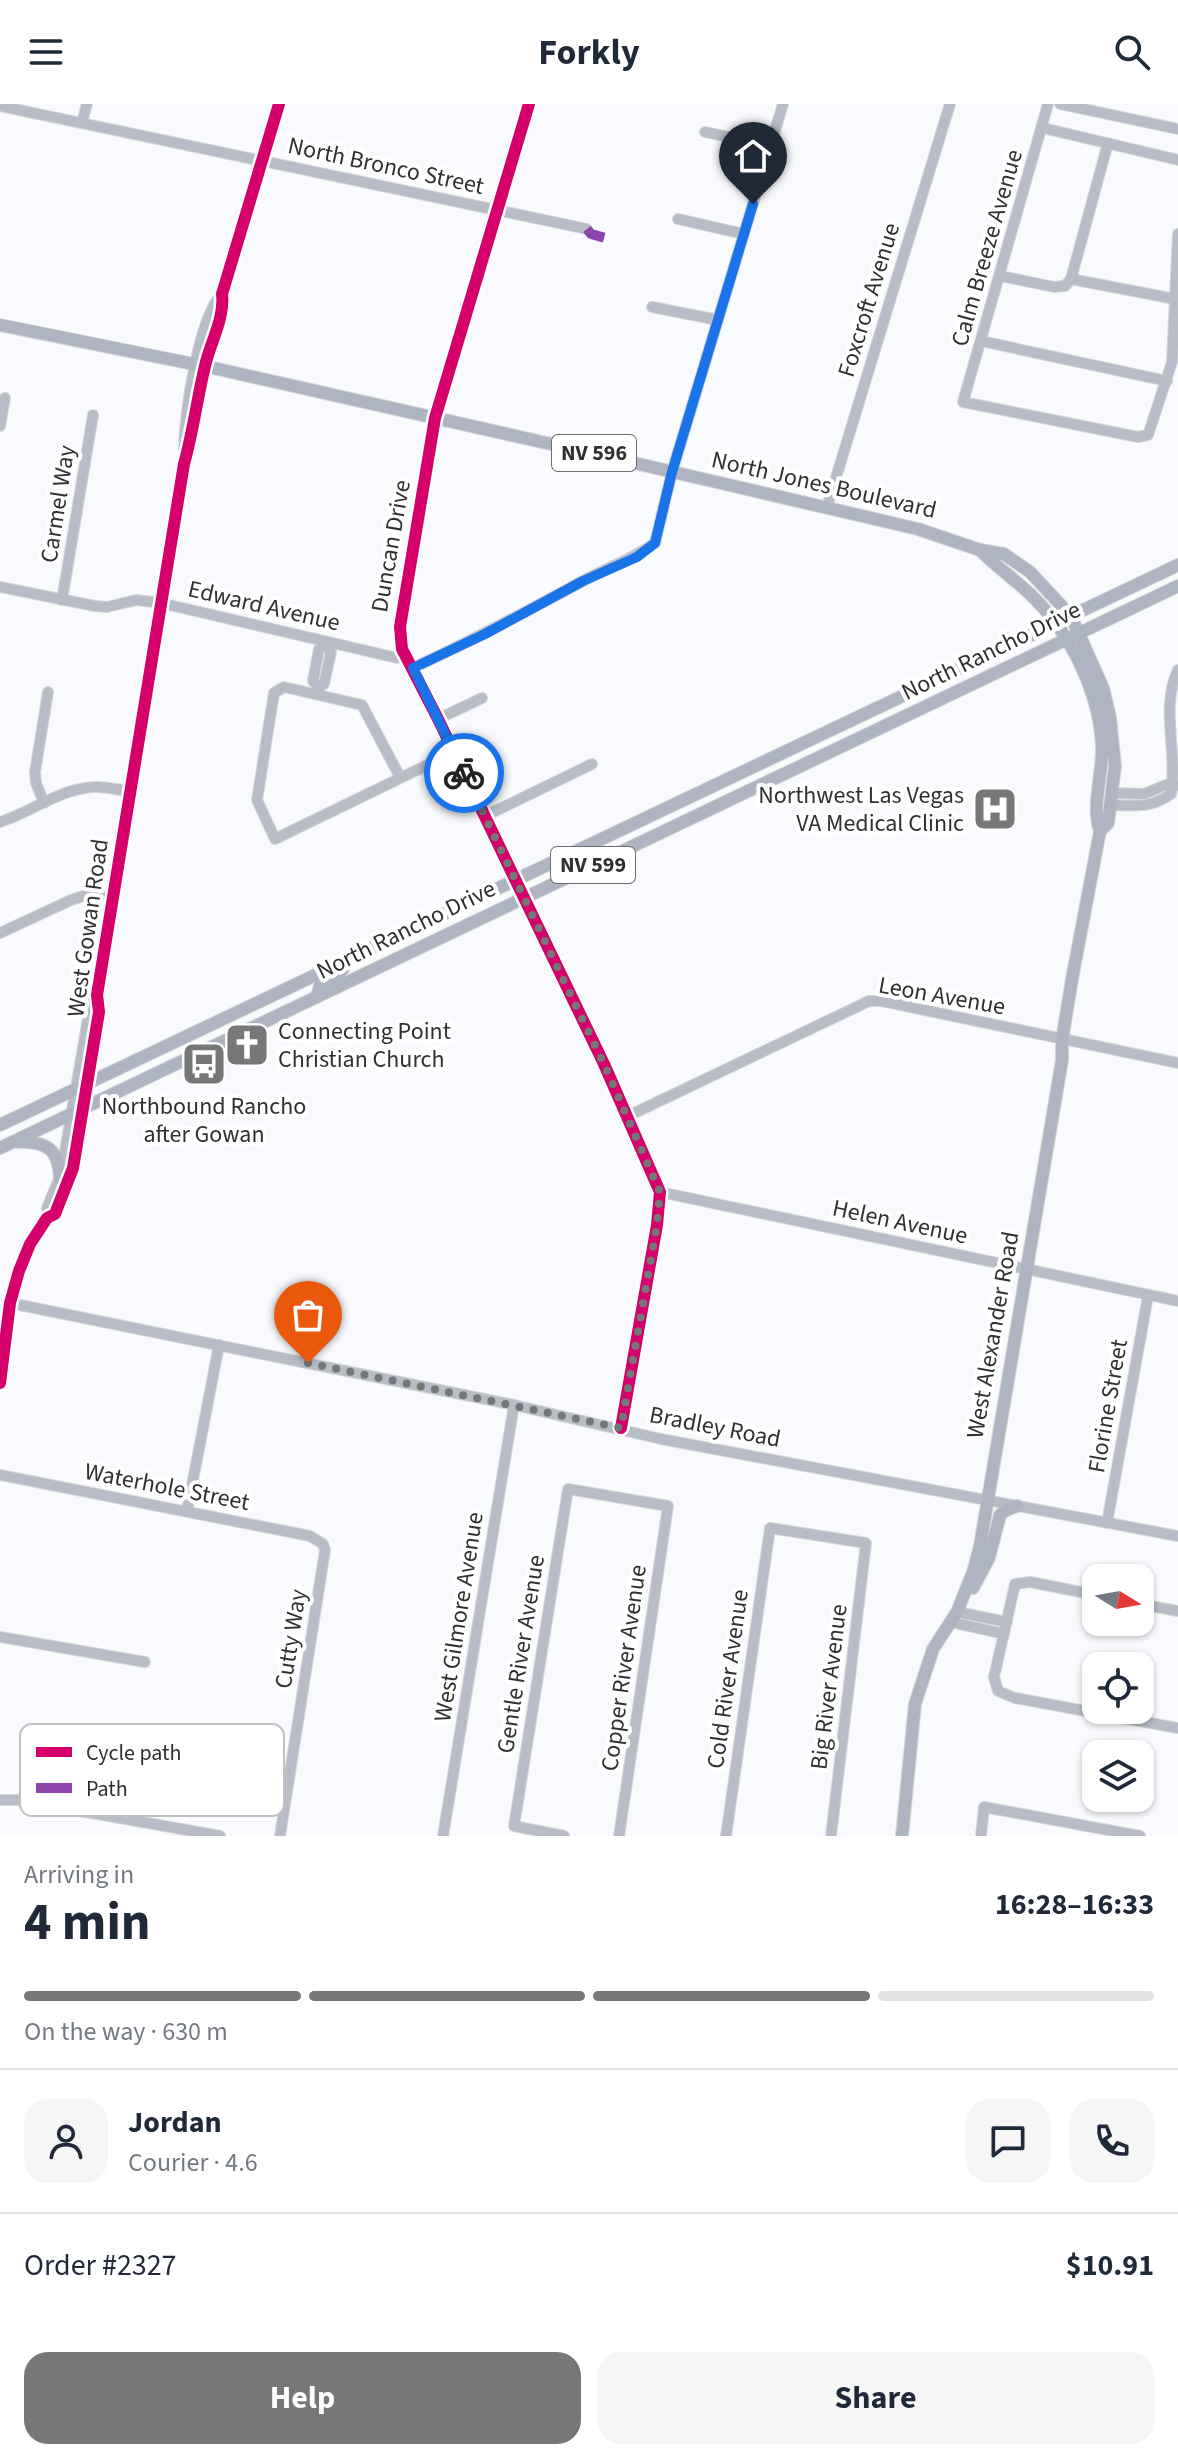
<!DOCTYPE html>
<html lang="en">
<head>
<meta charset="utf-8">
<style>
	:root { --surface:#fff; --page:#f6f6f7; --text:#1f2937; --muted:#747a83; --line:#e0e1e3; --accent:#757778 }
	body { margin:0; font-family:"Source Sans 3",sans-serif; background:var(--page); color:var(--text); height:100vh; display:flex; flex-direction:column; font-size:30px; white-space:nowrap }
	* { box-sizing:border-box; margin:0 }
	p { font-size:26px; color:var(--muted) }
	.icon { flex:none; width:44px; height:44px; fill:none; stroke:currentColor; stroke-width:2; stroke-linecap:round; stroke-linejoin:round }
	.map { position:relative; height:1732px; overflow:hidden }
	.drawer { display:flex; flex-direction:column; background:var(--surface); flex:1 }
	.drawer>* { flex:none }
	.needle { width:52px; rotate:101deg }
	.tools { position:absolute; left:1082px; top:1460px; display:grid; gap:16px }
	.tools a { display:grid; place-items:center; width:72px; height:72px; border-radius:16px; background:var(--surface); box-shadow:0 2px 6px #0004; font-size:40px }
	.pin { position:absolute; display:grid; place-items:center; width:68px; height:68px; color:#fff; margin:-82px -34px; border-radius:50% 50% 50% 0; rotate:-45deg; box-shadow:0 0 8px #0007 }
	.pin .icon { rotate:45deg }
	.courier { position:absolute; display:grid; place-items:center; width:80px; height:80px; margin:-40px; border:6px solid #1a73e8; border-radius:50%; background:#fff; color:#222; box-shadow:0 2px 10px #0007 }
	.headline em { font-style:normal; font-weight:700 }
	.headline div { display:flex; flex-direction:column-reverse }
	.headline { display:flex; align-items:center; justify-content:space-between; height:136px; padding:0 24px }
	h1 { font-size:52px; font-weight:700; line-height:60px }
	.bar { display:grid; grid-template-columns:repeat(4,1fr); gap:12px 8px; align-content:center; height:96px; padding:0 24px }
	.bar i { height:10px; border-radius:6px; background:var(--line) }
	.bar .on { background:var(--accent) }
	.bar p { grid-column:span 4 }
	.line { display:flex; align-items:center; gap:20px; padding:0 24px; border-top:2px solid var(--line) }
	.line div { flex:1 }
	.round { display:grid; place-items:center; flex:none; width:84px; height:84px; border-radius:24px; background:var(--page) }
	.button { display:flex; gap:16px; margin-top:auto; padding:16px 24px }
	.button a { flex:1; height:92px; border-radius:24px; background:var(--accent); color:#fff; font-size:32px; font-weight:700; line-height:92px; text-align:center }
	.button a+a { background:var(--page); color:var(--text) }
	header { display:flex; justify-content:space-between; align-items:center; height:104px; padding:0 24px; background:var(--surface); font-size:36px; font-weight:700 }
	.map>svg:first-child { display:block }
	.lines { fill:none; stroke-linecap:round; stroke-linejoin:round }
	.minor-casing { stroke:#d5d6d7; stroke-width:12 }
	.major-casing { stroke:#d5d6d7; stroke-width:14 }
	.minor { stroke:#b7bcc7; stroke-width:10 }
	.major { stroke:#aeb4c1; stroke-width:12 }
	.quiet { stroke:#8e44ad; stroke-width:10; stroke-dasharray:20 10; stroke-linecap:butt }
	.cycleway-casing { stroke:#fff; stroke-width:17 }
	.cycleway { stroke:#d6006c; stroke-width:12 }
	.done { stroke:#757778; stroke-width:8; stroke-dasharray:0 14.4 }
	.route { stroke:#1a73e8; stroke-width:10 }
	.labels { text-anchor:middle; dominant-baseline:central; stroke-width:8; stroke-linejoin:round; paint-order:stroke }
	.shield { fill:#fff; stroke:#6d6e6f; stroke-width:2 }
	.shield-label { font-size:22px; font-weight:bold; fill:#2f3031 }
	.street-label { font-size:24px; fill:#2f3031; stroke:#fff }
	.poi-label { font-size:24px; fill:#2f3031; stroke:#fff; text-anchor:end }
	.key { fill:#fff; stroke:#c1c1c1; stroke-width:2 }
	.key-label { font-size:22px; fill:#2f3031 }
</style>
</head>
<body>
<header><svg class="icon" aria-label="menu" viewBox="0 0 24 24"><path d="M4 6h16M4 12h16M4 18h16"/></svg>Forkly<svg class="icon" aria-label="search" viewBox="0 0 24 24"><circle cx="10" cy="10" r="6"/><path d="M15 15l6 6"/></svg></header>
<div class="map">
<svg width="1178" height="1732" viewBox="0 0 1178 1732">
	<rect width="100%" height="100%" fill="#f8fafd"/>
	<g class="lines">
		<g class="minor-casing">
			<g id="minor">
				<path d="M 529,0 L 435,314 L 400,523 L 402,545 L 438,615 L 604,960 L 649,1063 L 660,1088 L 657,1121 L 621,1324"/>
				<path d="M 1048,0 L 963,298 L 1138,333 L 1148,331 L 1172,258 L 1178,130"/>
				<path d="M 1060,0 L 1178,25"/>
				<path d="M 0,2 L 587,125"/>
				<path d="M 82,18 L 87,0"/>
				<path d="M 1043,24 L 1178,56"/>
				<path d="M 705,28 L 770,42"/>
				<path d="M 678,115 L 744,130"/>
				<path d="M 1001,172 L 1054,183 L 1065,182 L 1071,175 L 1175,195"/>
				<path d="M 1071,175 L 1108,39"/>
				<path d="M 652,203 L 718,216"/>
				<path d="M 981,237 L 1167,277"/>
				<path d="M 0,322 L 5,294"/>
				<path d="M 184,345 C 185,310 198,214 222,190"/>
				<path d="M 827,403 L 950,0"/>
				<path d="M 0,483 L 95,502 L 107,503 L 136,496 L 161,499 L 397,554 L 404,551"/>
				<path d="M 62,496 L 93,311"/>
				<path d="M 413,564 C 469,538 524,509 579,479 C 604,465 631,456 655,439 L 672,368 L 783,0"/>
				<path d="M 319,583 L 313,577 L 319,545 L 327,542"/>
				<path d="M 318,590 L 319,583 L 324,580 L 331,548 L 327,542 L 328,538"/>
				<path d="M 438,615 L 482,594"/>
				<path d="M 400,673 L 362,601 L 284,583 L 274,589 L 257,696 L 275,735 L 454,648"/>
				<path d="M 1114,689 L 1144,690 L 1168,680 L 1176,682"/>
				<path d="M 44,699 L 36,679 L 35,668 L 48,588"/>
				<path d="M 1112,701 C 1134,702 1152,704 1171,690 C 1178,650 1160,603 1178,566"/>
				<path d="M 485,712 L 592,660"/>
				<path d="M 0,718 C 32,708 62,683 97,683 C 107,683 119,686 129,687"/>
				<path d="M 0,829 L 71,796 L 90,790 L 113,792"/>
				<path d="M 626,1013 L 869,897 L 881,897 L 1178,959"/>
				<path d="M 660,1088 L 1178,1197"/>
				<path d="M 47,1114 L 47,1104 L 61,1070 L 90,903 L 97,891"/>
				<path d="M 10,1199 L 514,1301 L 661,1335 L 1178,1432"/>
				<path d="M 0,1279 L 10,1199 L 19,1167 L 30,1140 L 47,1114 L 55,1110 L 73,1064 L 99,908 L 97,891 L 184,360 C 193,328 197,295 205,262 C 210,239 225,214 222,190 L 279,0"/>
				<path d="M 0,1371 L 310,1432 L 323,1440 L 325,1446 L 280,1732"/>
				<path d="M 187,1407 L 219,1241"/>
				<path d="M 1107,1419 L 1148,1192"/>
				<path d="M 1096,1491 L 1030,1478 L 1015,1480 L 994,1573 L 998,1587 L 1015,1594 L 1178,1624"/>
				<path d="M 1140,1500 L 1178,1507"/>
				<path d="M 957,1508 L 1007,1518"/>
				<path d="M 951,1518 L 1004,1530"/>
				<path d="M 0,1533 L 145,1558"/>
				<path d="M 0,1696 L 19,1696 L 220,1732"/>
				<path d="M 443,1732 L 514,1301"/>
				<path d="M 564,1732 L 514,1722 L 568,1385 L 668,1402 L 619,1732"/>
				<path d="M 726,1732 L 770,1424 L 866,1439 L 831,1732"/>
				<path d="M 981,1732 L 984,1703 L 1140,1732"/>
			</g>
		</g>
		<g class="major-casing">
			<g id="major">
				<path d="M 0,221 L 218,265 L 600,351 L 918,425 L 980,446 L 1004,450 L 1030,468 L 1071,512 L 1103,584 L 1110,613 L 1115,662 L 1108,719 L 1100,727"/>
				<path d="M 317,893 L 320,881 L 338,871 L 350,856"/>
				<path d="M 0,1021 L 1178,461"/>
				<path d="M 18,1038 C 48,1037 59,1046 60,1076"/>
				<path d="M 0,1044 L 1178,482"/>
				<path d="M 973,1484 L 989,1454 L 1000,1411 L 1006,1406 L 1017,1402"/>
				<path d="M 902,1732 L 915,1600 L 933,1545 L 957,1508 L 973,1468 L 980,1442 L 1062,956 L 1062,936 L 1072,875 L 1100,727 C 1091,702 1103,670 1102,643 C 1100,590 1072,532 1035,495 C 1018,477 997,464 980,446"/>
			</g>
		</g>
		<use href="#minor" class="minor"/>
		<use href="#major" class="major"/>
		<path class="quiet" d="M 587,125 L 591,130 L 613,136"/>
		<g class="cycleway-casing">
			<g id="cycleway">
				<path d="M 529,0 L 435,314 L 400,523 L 402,545 L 438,615 L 604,960 L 649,1063 L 660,1088 L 657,1121 L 621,1324"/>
				<path d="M 0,1279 L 10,1199 L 19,1167 L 30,1140 L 47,1114 L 55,1110 L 73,1064 L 99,908 L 97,891 L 184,360 C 193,328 197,295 205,262 C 210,239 225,214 222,190 L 279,0"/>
			</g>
		</g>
		<use href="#cycleway" class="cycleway"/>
	</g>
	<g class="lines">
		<path class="done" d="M 308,1259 L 621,1324 L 657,1121 L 660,1088 L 649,1063 L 604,960 L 464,669"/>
		<path class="route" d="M 464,669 L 413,564 L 485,530 L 583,477 L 637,453 L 655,439 L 672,368 L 753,100"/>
	</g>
	<defs>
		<g id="hospital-square" transform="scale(2.3)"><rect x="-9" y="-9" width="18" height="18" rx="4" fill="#757778" stroke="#fff"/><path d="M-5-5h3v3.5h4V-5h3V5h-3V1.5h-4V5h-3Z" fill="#fff"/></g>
		<g id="church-square" transform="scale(2.3)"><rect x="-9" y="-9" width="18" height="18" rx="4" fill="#757778" stroke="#fff"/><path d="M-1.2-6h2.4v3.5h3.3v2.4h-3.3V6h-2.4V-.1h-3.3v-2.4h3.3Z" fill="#fff"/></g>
		<g id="bus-square" transform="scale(2.3)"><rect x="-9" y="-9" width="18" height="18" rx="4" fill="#757778" stroke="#fff"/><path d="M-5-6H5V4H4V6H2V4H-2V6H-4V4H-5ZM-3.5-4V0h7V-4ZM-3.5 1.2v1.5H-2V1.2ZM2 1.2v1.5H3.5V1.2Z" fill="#fff"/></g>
	</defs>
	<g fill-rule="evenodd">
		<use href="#hospital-square" x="995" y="705"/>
		<use href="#church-square" x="247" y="941"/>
		<use href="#bus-square" x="204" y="960"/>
	</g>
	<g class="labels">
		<g class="shield">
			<rect x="552" y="331" width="84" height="36" rx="6"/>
			<rect x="551" y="743" width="84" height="36" rx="6"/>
		</g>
		<g class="shield-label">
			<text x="594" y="349">NV 596</text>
			<text x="593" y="761">NV 599</text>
		</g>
		<g class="street-label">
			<text transform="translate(386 62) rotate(12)">North Bronco Street</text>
			<text transform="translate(987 144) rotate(-74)">Calm Breeze Avenue</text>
			<text transform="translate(869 196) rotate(-73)">Foxcroft Avenue</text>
			<text transform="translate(824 381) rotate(13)">North Jones Boulevard</text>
			<text transform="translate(58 400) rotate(-81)">Carmel Way</text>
			<text transform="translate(391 442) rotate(-80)">Duncan Drive</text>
			<text transform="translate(264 502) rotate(13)">Edward Avenue</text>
			<text transform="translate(991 547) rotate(-26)">North Rancho Drive</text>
			<text transform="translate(88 824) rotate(-82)">West Gowan Road</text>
			<text transform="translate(406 826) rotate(-26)">North Rancho Drive</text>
			<text transform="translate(942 892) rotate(10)">Leon Avenue</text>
			<text transform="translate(900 1118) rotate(12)">Helen Avenue</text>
			<text transform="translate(993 1231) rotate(-80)">West Alexander Road</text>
			<text transform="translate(1108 1302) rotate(-80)">Florine Street</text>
			<text transform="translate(715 1323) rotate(11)">Bradley Road</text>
			<text transform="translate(167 1383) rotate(11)">Waterhole Street</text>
			<text transform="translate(459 1513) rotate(-81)">West Gilmore Avenue</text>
			<text transform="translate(291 1535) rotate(-81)">Cutty Way</text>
			<text transform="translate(521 1550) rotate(-81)">Gentle River Avenue</text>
			<text transform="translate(624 1564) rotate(-82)">Copper River Avenue</text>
			<text transform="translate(728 1575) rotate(-82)">Cold River Avenue</text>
			<text transform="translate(829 1583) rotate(-83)">Big River Avenue</text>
		</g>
		<g class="poi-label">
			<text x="964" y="691">Northwest Las Vegas<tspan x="964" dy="28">VA Medical Clinic</tspan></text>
			<text x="278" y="927" text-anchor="start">Connecting Point<tspan x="278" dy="28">Christian Church</tspan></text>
			<text x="204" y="1002" text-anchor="middle">Northbound Rancho<tspan x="204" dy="28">after Gowan</tspan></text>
		</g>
	</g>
	<rect x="20" y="1620" width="264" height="92" rx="12" class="key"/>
	<rect x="36" y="1643" width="36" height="10" fill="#d6006c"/>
	<rect x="36" y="1679" width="36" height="10" fill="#8e44ad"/>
	<g class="key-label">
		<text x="86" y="1656">Cycle path</text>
		<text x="86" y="1692">Path</text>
	</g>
</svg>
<div class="tools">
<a><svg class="needle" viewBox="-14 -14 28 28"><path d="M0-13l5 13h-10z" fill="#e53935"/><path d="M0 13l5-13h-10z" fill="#747a83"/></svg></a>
<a><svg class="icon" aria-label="locate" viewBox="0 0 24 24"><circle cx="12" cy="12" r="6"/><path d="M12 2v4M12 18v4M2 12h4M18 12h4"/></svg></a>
<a><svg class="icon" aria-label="layers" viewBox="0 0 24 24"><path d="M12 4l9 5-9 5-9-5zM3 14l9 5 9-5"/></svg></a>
</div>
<div class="pin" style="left:308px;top:1259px;background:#ea580c"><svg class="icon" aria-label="bag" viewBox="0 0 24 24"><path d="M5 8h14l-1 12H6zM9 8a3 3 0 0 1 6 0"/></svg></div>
<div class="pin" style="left:753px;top:100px;background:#1f2937"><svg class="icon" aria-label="home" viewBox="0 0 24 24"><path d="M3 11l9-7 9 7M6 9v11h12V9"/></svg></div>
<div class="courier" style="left:464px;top:669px"><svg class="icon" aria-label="bike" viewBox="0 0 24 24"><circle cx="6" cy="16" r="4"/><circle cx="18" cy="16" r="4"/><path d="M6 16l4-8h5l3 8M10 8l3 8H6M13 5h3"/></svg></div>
</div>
<section class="drawer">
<div class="headline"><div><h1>4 min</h1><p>Arriving in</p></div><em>16:28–16:33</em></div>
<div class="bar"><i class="on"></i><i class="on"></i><i class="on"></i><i></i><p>On the way · 630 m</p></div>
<div class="line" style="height:144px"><a class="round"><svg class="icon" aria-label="person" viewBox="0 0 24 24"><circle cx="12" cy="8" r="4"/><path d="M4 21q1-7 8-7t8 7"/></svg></a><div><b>Jordan</b><p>Courier · 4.6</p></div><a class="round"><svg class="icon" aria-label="chat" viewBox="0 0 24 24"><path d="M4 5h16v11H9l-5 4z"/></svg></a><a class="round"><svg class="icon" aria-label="phone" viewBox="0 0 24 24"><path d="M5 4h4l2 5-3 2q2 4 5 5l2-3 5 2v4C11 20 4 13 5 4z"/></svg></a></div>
<div class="line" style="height:104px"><div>Order #2327</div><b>$10.91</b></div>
<div class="button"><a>Help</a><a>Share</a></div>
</section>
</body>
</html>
